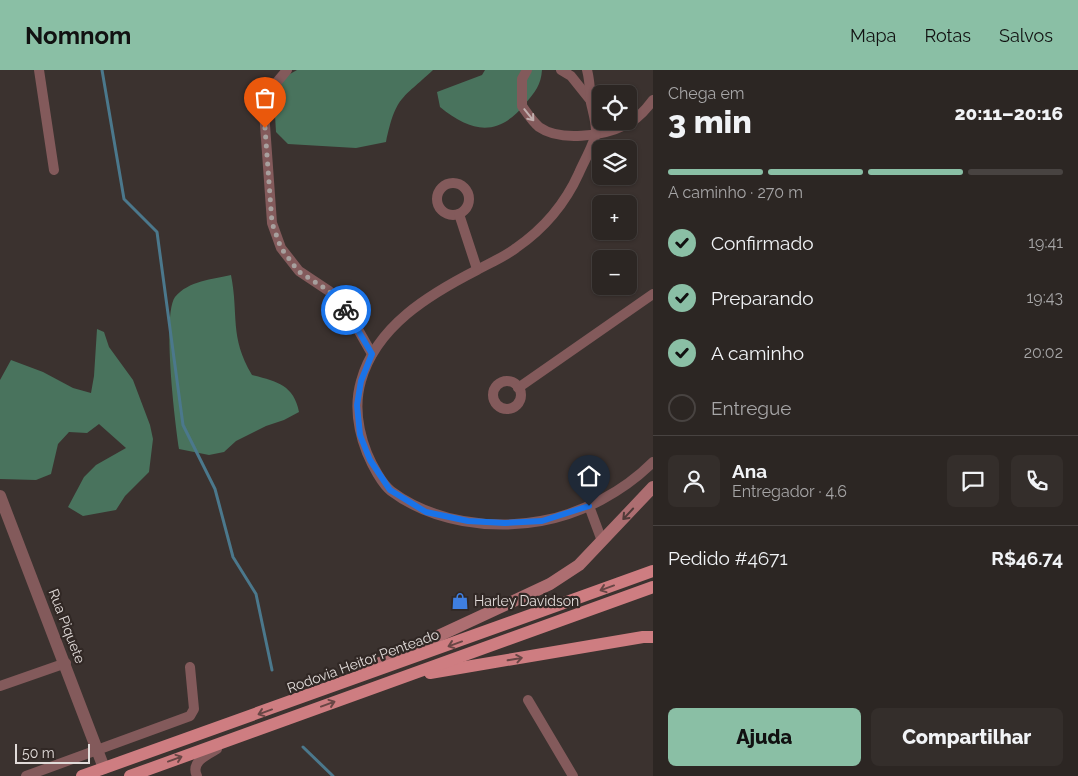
<!DOCTYPE html>
<html lang="pt">
<head>
<meta charset="utf-8">
<style>
	:root { --surface:#2c2623; --page:#342e2b; --text:#f1f3f6; --muted:#a6a5a6; --line:#484341; --accent:#8abfa5 }
	body { margin:0; font-family:Raleway,sans-serif; background:var(--page); color:var(--text); height:100vh; display:flex; flex-direction:column; font-size:19px; white-space:nowrap }
	* { box-sizing:border-box; margin:0 }
	p { font-size:16px; color:var(--muted) }
	.icon { flex:none; width:28px; height:28px; fill:none; stroke:currentColor; stroke-width:2; stroke-linecap:round; stroke-linejoin:round }
	.map { position:relative; flex:1; overflow:hidden }
	.details { display:flex; flex-direction:column; background:var(--surface); width:425px }
	.details>* { flex:none }
	.buttons { position:absolute; left:592px; top:15px; display:grid; gap:10px }
	.buttons a { display:grid; place-items:center; width:45px; height:45px; border-radius:8px; background:var(--surface); box-shadow:0 1px 4px #0004,0 0 0 1px var(--line); font-size:25px }
	.scale { position:absolute; left:15px; bottom:12px; width:75px; box-sizing:border-box; padding-left:5px; border:2px solid #e1dbd9; border-top:0; font-size:14px; line-height:18px; white-space:nowrap; color:#e1dbd9; -webkit-text-stroke:4px #312825; paint-order:stroke }
	.pin { position:absolute; display:grid; place-items:center; width:42px; height:42px; color:#fff; margin:-51px -21px; border-radius:50% 50% 50% 0; rotate:-45deg; box-shadow:0 0 5px #0007 }
	.pin .icon { rotate:45deg }
	.courier { position:absolute; display:grid; place-items:center; width:50px; height:50px; margin:-25px; border:4px solid #1a73e8; border-radius:50%; background:#fff; color:#222; box-shadow:0 1px 6px #0007 }
	.headline em { font-style:normal; font-weight:800 }
	.headline div { display:flex; flex-direction:column-reverse }
	.headline { display:flex; align-items:center; justify-content:space-between; height:85px; padding:0 15px }
	h1 { font-size:32px; font-weight:800; line-height:38px }
	.bar { display:grid; grid-template-columns:repeat(4,1fr); gap:8px 5px; align-content:center; height:60px; padding:0 15px }
	.bar i { height:6px; border-radius:4px; background:var(--line) }
	.bar .active { background:var(--accent) }
	.bar p { grid-column:span 4 }
	.line { display:flex; align-items:center; gap:12px; padding:0 15px; border-top:1px solid var(--line) }
	.line div { flex:1 }
	.round { display:grid; place-items:center; flex:none; width:52px; height:52px; border-radius:8px; background:var(--page) }
	ol { padding:0 15px; list-style:none }
	li { display:flex; align-items:center; gap:15px; height:55px }
	li p { margin-inline-start:auto }
	li .icon { padding:5px; border-radius:50%; background:var(--accent); color:#111; stroke-width:4 }
	li:last-child { color:var(--muted) }
	li i { width:28px; height:28px; border:2px solid var(--line); border-radius:50% }
	.button { display:flex; gap:10px; margin-top:auto; padding:10px 15px }
	.button a { flex:1; height:58px; border-radius:8px; background:var(--accent); color:#111; font-size:20px; font-weight:800; line-height:58px; text-align:center }
	.button a+a { background:var(--page); color:var(--text) }
	header { display:flex; align-items:center; gap:30px; box-sizing:border-box; height:70px; padding:0 25px; background:var(--accent); color:#111 }
	header strong { font-size:24px }
	nav { display:flex; gap:28px; margin-inline-start:auto; font-size:18px }
	main { display:flex; flex:1; min-height:0 }
	.map>svg:first-child { display:block }
	.forest { fill:#49735d }
	.lines { fill:none; stroke-linecap:round; stroke-linejoin:round }
	.stream { stroke:#4b788c; stroke-width:3 }
	.minor { stroke:#835a5b; stroke-width:10 }
	.tertiary { stroke:#835a5b; stroke-width:12 }
	.secondary { stroke:#ad6e71; stroke-width:12 }
	.primary { stroke:#ce7d81; stroke-width:12 }
	.oneway { stroke:#c0aead }
	.oneway2 { stroke:#503a38 }
	.oneway3 { stroke:#684645 }
	.done { stroke:#a7a09e; stroke-width:5; stroke-dasharray:0 9 }
	.route { stroke:#1a73e8; stroke-width:6 }
	.labels { text-anchor:middle; dominant-baseline:central; stroke-width:4.5; stroke-linejoin:round; paint-order:stroke }
	.poi-label { font-size:14px; fill:#e1dbd9; stroke:#312825; text-anchor:start }
	.street-label { font-size:14px; fill:#e1dbd9; stroke:#312825 }
</style>
</head>
<body>
<header>
<strong>Nomnom</strong>
<nav><a>Mapa</a><a>Rotas</a><a>Salvos</a></nav>
</header>
<main>
<div class="map">
<svg width="653" height="706" viewBox="0 0 653 706">
	<rect width="100%" height="100%" fill="#3b322f"/>
	<g class="forest">
		<path d="M 297,0 L 433,0 C 401,30 396,26 386,72 L 356,78 L 288,74 L 276,62 L 274,29 L 283,8 Z"/>
		<path d="M 485,0 L 542,0 C 541,15 535,22 525,34 C 498,67 472,63 440,37 L 437,22 L 482,5 Z"/>
		<path d="M 231,205 C 239,246 229,266 252,305 C 276,311 294,315 299,342 L 284,350 L 266,356 L 236,371 L 224,382 L 209,385 L 179,379 C 175,354 162,245 175,227 C 188,211 213,209 231,205 Z"/>
		<path d="M 97,259 L 104,262 L 109,277 L 133,310 L 150,355 L 153,369 L 149,402 L 125,426 L 116,440 L 83,446 L 68,437 L 84,407 L 96,395 L 126,378 L 99,354 L 87,363 L 69,362 L 58,374 L 51,404 L 36,410 L 0,409 L 0,310 L 11,290 L 43,302 L 73,318 L 91,323 L 94,306 Z"/>
	</g>
	<g class="lines">
		<g class="stream">
			<path d="M 102,0 L 124,129 L 157,162 L 183,355 L 215,419 L 233,487 L 256,524 L 272,600"/>
			<path d="M 303,677 L 333,706"/>
		</g>
		<g class="minor">
			<path d="M 39,0 L 54,100"/>
			<path d="M 287,0 L 272,18 L 264,41 L 272,153 L 281,178 L 299,201 L 329,221 L 347,240 L 372,284"/>
			<path d="M 527,0 L 522,9 L 522,36 C 527,43 532,51 539,57 C 560,72 603,66 625,55 C 637,50 645,41 653,30"/>
			<path d="M 561,0 L 571,6 L 591,31"/>
			<path d="M 587,0 C 590,11 590,22 591,33 C 593,42 596,52 596,61 C 596,71 583,93 579,103 C 565,134 545,158 516,178 C 504,187 490,193 477,200 C 430,224 376,256 361,311 C 354,335 358,360 367,383 C 372,395 382,414 391,421 C 432,452 492,460 541,451 C 582,444 624,421 653,392"/>
			<circle cx="453" cy="129" r="16"/>
			<path d="M 459,144 L 477,199"/>
			<circle cx="507" cy="325" r="14"/>
			<path d="M 518,318 L 653,224"/>
			<path d="M 589,436 L 602,471"/>
			<path d="M 0,616 L 66,593"/>
			<path d="M 528,630 L 573,706"/>
			<path d="M 26,706 L 190,646 L 194,639 L 190,597"/>
			<path d="M 197,706 C 190,692 207,685 217,679"/>
		</g>
		<path class="tertiary" d="M 0,426 L 104,698"/>
		<path class="secondary" d="M 365,600 L 550,514 L 579,495 L 653,417"/>
		<g class="primary">
			<path d="M 430,603 L 643,567 L 653,567"/>
			<path d="M 82,706 L 653,501"/>
			<path d="M 130,706 L 653,517"/>
		</g>
	</g>
	<defs><path id="oneway-shaft" d="M-6 0H5M1.5-3L5.5 0L1.5 3" fill="none" stroke-width="1.6" stroke-linecap="round" stroke-linejoin="round" transform="scale(1.25)"/></defs>
	<use class="oneway" href="#oneway-shaft" transform="translate(529 45) rotate(51)"/>
	<use class="oneway2" href="#oneway-shaft" transform="translate(628 444) rotate(133)"/>
	<g class="oneway3">
		<use href="#oneway-shaft" transform="translate(607 518) rotate(160)"/>
		<use href="#oneway-shaft" transform="translate(455 574) rotate(160)"/>
		<use href="#oneway-shaft" transform="translate(515 589) rotate(-10)"/>
		<use href="#oneway-shaft" transform="translate(328 634) rotate(-20)"/>
		<use href="#oneway-shaft" transform="translate(265 642) rotate(160)"/>
		<use href="#oneway-shaft" transform="translate(175 689) rotate(-20)"/>
	</g>
	<g class="lines">
		<path class="done" d="M 265,58 L 272,153 L 281,178 L 298,201 L 329,221 L 346,240"/>
		<path class="route" d="M 346,240 L 372,284 L 361,311 L 357,335 L 360,365 L 370,390 L 390,420 L 426,442 L 468,451 L 505,453 L 542,451 L 589,436"/>
	</g>
	<defs>
		<g id="shop-bare" transform="scale(1.35)"><path d="M-5-2.5h2.3a2.7 3.5 0 0 1 5.4 0H5L5.5 6h-11ZM-1.5-2.5h3a1.5 2.3 0 0 0-3 0Z" fill="#3f7fe0" stroke="#312825" stroke-width="2.5" paint-order="stroke"/></g>
	</defs>
	<g fill-rule="evenodd">
		<use href="#shop-bare" x="460" y="531"/>
	</g>
	<g class="labels">
		<g class="poi-label">
			<text x="474" y="531">Harley Davidson</text>
		</g>
		<g class="street-label">
			<text transform="translate(67 556) rotate(69)">Rua Piquete</text>
			<text transform="translate(363 591) rotate(-20)">Rodovia Heitor Penteado</text>
		</g>
	</g>
</svg>
<div class="buttons">
<a><svg class="icon" aria-label="locate" viewBox="0 0 24 24"><circle cx="12" cy="12" r="6"/><path d="M12 2v4M12 18v4M2 12h4M18 12h4"/></svg></a>
<a><svg class="icon" aria-label="layers" viewBox="0 0 24 24"><path d="M12 4l9 5-9 5-9-5zM3 14l9 5 9-5"/></svg></a>
<a>+</a>
<a>−</a>
</div>
<div class="scale">50 m</div>
<div class="pin" style="left:265px;top:58px;background:#ea580c"><svg class="icon" aria-label="bag" viewBox="0 0 24 24"><path d="M5 8h14l-1 12H6zM9 8a3 3 0 0 1 6 0"/></svg></div>
<div class="pin" style="left:589px;top:436px;background:#1f2937"><svg class="icon" aria-label="home" viewBox="0 0 24 24"><path d="M3 11l9-7 9 7M6 9v11h12V9"/></svg></div>
<div class="courier" style="left:346px;top:240px"><svg class="icon" aria-label="bike" viewBox="0 0 24 24"><circle cx="6" cy="16" r="4"/><circle cx="18" cy="16" r="4"/><path d="M6 16l4-8h5l3 8M10 8l3 8H6M13 5h3"/></svg></div>
</div>
<section class="details">
<div class="headline"><div><h1>3 min</h1><p>Chega em</p></div><em>20:11–20:16</em></div>
<div class="bar"><i class="active"></i><i class="active"></i><i class="active"></i><i></i><p>A caminho · 270 m</p></div>
<ol>
<li><svg class="icon" aria-label="check" viewBox="0 0 24 24"><path d="M5 12l5 5 9-10"/></svg>Confirmado<p>19:41</p></li>
<li><svg class="icon" aria-label="check" viewBox="0 0 24 24"><path d="M5 12l5 5 9-10"/></svg>Preparando<p>19:43</p></li>
<li><svg class="icon" aria-label="check" viewBox="0 0 24 24"><path d="M5 12l5 5 9-10"/></svg>A caminho<p>20:02</p></li>
<li><i></i>Entregue</li>
</ol>
<div class="line" style="height:90px"><a class="round"><svg class="icon" aria-label="person" viewBox="0 0 24 24"><circle cx="12" cy="8" r="4"/><path d="M4 21q1-7 8-7t8 7"/></svg></a><div><b>Ana</b><p>Entregador · 4.6</p></div><a class="round"><svg class="icon" aria-label="chat" viewBox="0 0 24 24"><path d="M4 5h16v11H9l-5 4z"/></svg></a><a class="round"><svg class="icon" aria-label="phone" viewBox="0 0 24 24"><path d="M5 4h4l2 5-3 2q2 4 5 5l2-3 5 2v4C11 20 4 13 5 4z"/></svg></a></div>
<div class="line" style="height:65px"><div>Pedido #4671</div><b>R$46.74</b></div>
<div class="button"><a>Ajuda</a><a>Compartilhar</a></div>
</section>
</main>
</body>
</html>
